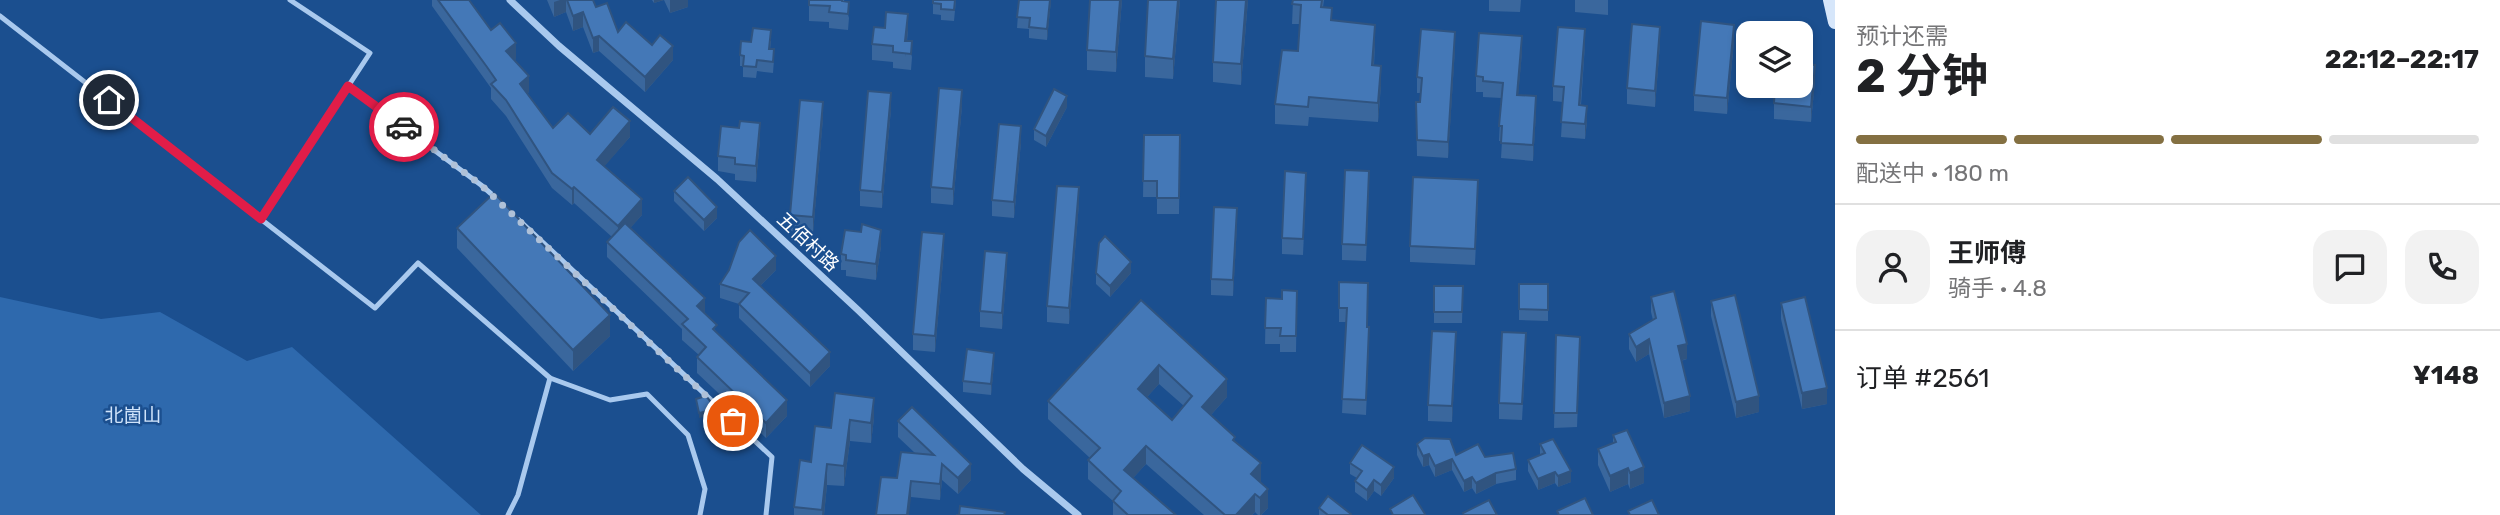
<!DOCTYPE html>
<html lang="zh">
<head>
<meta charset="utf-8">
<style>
	:root { --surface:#fff; --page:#f2f2f2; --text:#202124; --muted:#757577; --line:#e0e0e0; --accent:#847042 }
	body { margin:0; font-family:Rubik,"Noto Sans SC",sans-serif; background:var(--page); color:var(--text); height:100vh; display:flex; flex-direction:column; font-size:26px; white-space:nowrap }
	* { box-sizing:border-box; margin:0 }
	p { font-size:23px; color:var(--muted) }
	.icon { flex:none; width:38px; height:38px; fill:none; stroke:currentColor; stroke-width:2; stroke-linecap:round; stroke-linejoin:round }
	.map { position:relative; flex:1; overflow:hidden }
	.panel { display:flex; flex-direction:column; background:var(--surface); width:665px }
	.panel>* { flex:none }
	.tools { position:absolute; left:1736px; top:21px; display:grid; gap:14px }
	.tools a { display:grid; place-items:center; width:77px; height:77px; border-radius:14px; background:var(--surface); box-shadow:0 4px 10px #0003; font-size:35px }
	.pin { position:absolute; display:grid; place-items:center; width:60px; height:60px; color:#fff; margin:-30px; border:4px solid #fff; border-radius:50%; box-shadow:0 2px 7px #0007 }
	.courier { position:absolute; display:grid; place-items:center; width:70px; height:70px; margin:-35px; border:5px solid #e11d48; border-radius:50%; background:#fff; color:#222; box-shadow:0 2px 9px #0007 }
	.headline em { font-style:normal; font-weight:700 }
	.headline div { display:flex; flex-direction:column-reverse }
	.headline { display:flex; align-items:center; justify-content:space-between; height:119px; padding:0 21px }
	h1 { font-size:46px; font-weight:700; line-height:52px }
	.bar { display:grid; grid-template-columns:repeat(4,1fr); gap:10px 7px; align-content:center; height:84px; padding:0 21px }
	.bar i { height:9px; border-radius:5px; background:var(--line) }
	.bar .active { background:var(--accent) }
	.bar p { grid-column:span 4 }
	.line { display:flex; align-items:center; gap:18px; padding:0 21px; border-top:2px solid var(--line) }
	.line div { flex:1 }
	.round { display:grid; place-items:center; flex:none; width:74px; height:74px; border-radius:21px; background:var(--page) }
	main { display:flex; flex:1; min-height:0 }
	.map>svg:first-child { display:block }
	.green { fill:#2e69ad }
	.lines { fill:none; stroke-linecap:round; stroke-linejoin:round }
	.lane { stroke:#a9c9ee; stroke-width:5 }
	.street { stroke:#a9c9ee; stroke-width:7 }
	.secondary { stroke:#d6e6fa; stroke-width:14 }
	.wall { fill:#3a679d; fill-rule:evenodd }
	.shaded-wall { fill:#305480 }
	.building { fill:#4478b7; stroke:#305480; stroke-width:2; fill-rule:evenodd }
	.done { stroke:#afc1d8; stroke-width:7; stroke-dasharray:0 12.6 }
	.route { stroke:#e11d48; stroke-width:9 }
	.labels { text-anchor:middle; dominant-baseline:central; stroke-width:5; stroke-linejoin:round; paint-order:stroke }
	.street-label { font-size:19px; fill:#fff; stroke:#1b4f8f }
	.park-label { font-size:19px; fill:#cfe3fa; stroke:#1b4f8f }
</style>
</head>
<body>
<main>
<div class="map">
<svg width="1835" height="515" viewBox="0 0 1835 515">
	<rect width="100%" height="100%" fill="#1b4f8f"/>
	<path class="green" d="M 0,297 L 101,319 L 160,312 L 247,361 L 292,347 L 481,515 L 0,515 Z"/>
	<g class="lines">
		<g class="lane">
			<path d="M 0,16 L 375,308 L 418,263 L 550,378 L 610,400 L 647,394 L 688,435 L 705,489 L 700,515"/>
			<path d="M 348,86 L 481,185 L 496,198"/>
			<path d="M 261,219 L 370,53 L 290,0"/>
			<path d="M 519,220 L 772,457 L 766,515"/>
			<path d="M 508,515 L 518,495 L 550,378"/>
		</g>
		<path class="street" d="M 510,0 L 559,46 L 717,179 L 858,310 L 1023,469 L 1078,515"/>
		<path class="secondary" d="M 1830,0 L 1835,22"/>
	</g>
	<g class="wall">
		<path d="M 432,0 L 469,0 L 491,30 L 516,59 L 514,60 L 529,92 L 527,93 L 553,128 L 590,134 L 630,137 L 604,166 L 642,215 L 630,228 L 705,313 L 717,333 L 787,416 L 766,438 L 697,373 L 697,357 L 699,355 L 682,340 L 682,329 L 607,257 L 607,242 L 612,237 L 574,203 L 572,205 L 552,188 L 506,116 L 491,99 L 491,88 L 432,6 Z"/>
		<path d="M 547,0 L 593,0 L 596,7 L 618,32 L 652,45 L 673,60 L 645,92 L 599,51 L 593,53 L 583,27 L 573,31 L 566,12 L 554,17 Z"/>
		<path d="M 652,0 L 688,0 L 688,7 L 670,13 L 664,0 L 654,3 Z"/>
		<path d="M 809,0 L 844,0 L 849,18 L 848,30 L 829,28 L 829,22 L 809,21 Z"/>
		<path d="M 933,0 L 956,0 L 954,21 L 941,20 L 941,15 L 933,14 Z"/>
		<path d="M 1019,0 L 1051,0 L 1047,40 L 1029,38 L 1029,29 L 1017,28 Z"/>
		<path d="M 1090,0 L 1122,0 L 1116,72 L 1087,70 L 1087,50 Z"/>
		<path d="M 1148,0 L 1180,0 L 1173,79 L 1145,77 L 1145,56 Z"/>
		<path d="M 1248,0 L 1241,85 L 1213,82 L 1213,62 Z"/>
		<path d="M 1293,0 L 1324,0 L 1323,7 L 1332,20 L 1375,44 L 1374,65 L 1381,85 L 1378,122 L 1309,117 L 1308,126 L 1275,124 L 1275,104 L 1298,51 L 1300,24 L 1292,24 Z"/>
		<path d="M 1489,0 L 1521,0 L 1520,12 L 1489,11 Z"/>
		<path d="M 1575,0 L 1608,0 L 1608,15 L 1575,12 Z"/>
		<path d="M 908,30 L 907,41 L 912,57 L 911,70 L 893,68 L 893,62 L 872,60 L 872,44 Z"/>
		<path d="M 771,41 L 770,49 L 774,60 L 773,73 L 757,71 L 756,78 L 743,77 L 743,66 L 740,66 L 740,55 L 751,42 Z"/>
		<path d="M 1734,41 L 1727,114 L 1694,111 L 1694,95 Z"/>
		<path d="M 1660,43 L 1655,107 L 1627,104 L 1627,88 Z"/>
		<path d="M 1585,44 L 1581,105 L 1587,121 L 1585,139 L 1561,137 L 1563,102 L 1553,101 L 1553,86 Z"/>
		<path d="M 1806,46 L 1804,64 L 1815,81 L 1811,122 L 1774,119 L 1774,103 Z"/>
		<path d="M 1455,48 L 1448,158 L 1417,156 L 1416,102 L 1420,102 L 1420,93 L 1417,93 L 1417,77 Z"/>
		<path d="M 1522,52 L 1518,95 L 1536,112 L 1533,161 L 1501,158 L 1502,141 L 1499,141 L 1501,98 L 1483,97 L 1483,92 L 1476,92 L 1476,76 Z"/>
		<path d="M 962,106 L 953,205 L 931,203 L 931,187 Z"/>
		<path d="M 1067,107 L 1046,147 L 1034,140 L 1034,129 Z"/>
		<path d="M 891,109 L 882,208 L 860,206 L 860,190 Z"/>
		<path d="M 823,118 L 813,233 L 790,231 L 790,215 Z"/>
		<path d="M 1144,135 L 1180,135 L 1179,214 L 1157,214 L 1157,197 L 1143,197 Z"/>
		<path d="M 760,139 L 756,182 L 735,180 L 735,174 L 718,171 L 718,156 Z"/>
		<path d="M 1021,142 L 1014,218 L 992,216 L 992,200 Z"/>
		<path d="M 1369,187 L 1366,261 L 1342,260 L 1342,244 Z"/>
		<path d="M 1306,189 L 1303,255 L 1282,254 L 1282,238 Z"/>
		<path d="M 674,191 L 717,218 L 704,231 L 674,201 Z"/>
		<path d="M 1478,196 L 1475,265 L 1410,262 L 1410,246 Z"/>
		<path d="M 1079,203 L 1069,324 L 1047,322 L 1047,306 Z"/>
		<path d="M 1237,224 L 1233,296 L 1211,295 L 1211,279 Z"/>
		<path d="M 457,228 L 610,336 L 573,371 L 457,248 Z"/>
		<path d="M 881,246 L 876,280 L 846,276 L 846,270 L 841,270 L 841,254 Z"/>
		<path d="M 944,250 L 935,352 L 913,350 L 913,334 Z"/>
		<path d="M 1007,269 L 1002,329 L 980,327 L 980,311 Z"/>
		<path d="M 776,270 L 760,286 L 830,366 L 810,387 L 739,318 L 739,304 L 720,298 L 720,284 Z"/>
		<path d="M 1096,273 L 1131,273 L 1110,297 L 1096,284 Z"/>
		<path d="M 1339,282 L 1367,327 L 1369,341 L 1366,415 L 1342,413 L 1346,322 L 1339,322 Z"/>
		<path d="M 1519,284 L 1548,284 L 1548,321 L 1519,320 Z"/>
		<path d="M 1434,286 L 1463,286 L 1462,323 L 1434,323 Z"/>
		<path d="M 1297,291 L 1296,352 L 1280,352 L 1280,344 L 1265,344 L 1266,298 L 1282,299 Z"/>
		<path d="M 1651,297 L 1687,359 L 1681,361 L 1690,411 L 1664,418 L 1649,354 L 1636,362 L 1629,349 L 1629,334 L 1653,320 L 1651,312 Z"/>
		<path d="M 1141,300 L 1227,397 L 1211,415 L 1235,441 L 1261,481 L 1260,482 L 1268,508 L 1261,515 L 1258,515 L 1255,512 L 1252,515 L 1204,515 L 1146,464 L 1133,478 L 1176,515 L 1113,515 L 1113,501 L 1088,479 L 1088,460 L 1090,458 L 1048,419 L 1048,401 ZM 1159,384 L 1184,406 L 1172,420 L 1147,397 Z"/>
		<path d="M 1711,301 L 1759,412 L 1736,418 L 1711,316 Z"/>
		<path d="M 1781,303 L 1827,404 L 1802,409 L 1781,319 Z"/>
		<path d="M 1556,335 L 1580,351 L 1577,427 L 1554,428 Z"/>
		<path d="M 1456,348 L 1452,422 L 1428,421 L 1428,405 Z"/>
		<path d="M 1526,349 L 1522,420 L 1499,419 L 1499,403 Z"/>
		<path d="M 994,364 L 991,395 L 963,392 L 963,381 Z"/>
		<path d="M 835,393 L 874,418 L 871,443 L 850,441 L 844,486 L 827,485 L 824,515 L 794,515 L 794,507 L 811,462 L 831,428 Z"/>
		<path d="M 898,421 L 971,480 L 958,494 L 942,480 L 940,500 L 911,497 L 897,478 L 915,453 L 898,437 Z"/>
		<path d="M 1613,435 L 1644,483 L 1630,489 L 1628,484 L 1610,492 L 1598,465 L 1598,449 L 1613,443 Z"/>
		<path d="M 1417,444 L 1456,455 L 1485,457 L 1516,469 L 1516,480 L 1496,484 L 1476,494 L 1472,488 L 1464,492 L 1452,470 L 1435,477 L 1429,465 L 1423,467 L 1417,455 Z"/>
		<path d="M 1540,444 L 1571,482 L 1558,487 L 1555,483 L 1538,490 L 1528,471 L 1528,460 L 1540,455 Z"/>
		<path d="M 1350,463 L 1394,478 L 1381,496 L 1374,491 L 1367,501 L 1355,492 L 1355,481 L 1357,478 L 1350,474 Z"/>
		<path d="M 1319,508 L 1351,515 L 1319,515 Z"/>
	</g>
	<g class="shaded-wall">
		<path d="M 560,0 L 566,0 L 566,12 L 554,17 L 554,2 Z"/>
		<path d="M 654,0 L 664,0 L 654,3 Z"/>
		<path d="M 670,0 L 688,0 L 688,7 L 670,13 Z"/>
		<path d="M 1050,0 L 1051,0 L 1047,40 L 1047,29 Z"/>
		<path d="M 1120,0 L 1122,0 L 1116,72 L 1116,52 Z"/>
		<path d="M 1178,0 L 1180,0 L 1173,79 L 1173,59 Z"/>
		<path d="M 1246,0 L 1248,0 L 1241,85 L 1241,64 Z"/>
		<path d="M 583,12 L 583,27 L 573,31 L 573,16 Z"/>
		<path d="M 908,14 L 908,30 L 905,57 L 905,41 Z"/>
		<path d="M 1375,25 L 1375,44 L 1372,85 L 1372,65 Z"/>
		<path d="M 1734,25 L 1734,41 L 1727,114 L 1727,98 Z"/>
		<path d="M 1660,27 L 1660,43 L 1655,107 L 1655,91 Z"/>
		<path d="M 1585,29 L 1585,44 L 1579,120 L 1579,105 Z"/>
		<path d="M 1806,30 L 1806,46 L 1803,80 L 1803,64 Z"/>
		<path d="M 1455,32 L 1455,48 L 1448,158 L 1448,142 Z"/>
		<path d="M 599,36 L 599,51 L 593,53 L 593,38 Z"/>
		<path d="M 1522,36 L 1522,52 L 1517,111 L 1517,95 Z"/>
		<path d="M 516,43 L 516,59 L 506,66 L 506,51 Z"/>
		<path d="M 673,46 L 673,60 L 645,92 L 645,77 Z"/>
		<path d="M 1815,65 L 1815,81 L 1811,122 L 1811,107 Z"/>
		<path d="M 1381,66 L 1381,85 L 1378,122 L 1378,103 Z"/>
		<path d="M 529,76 L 529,92 L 520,100 L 520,84 Z"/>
		<path d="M 962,90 L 962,106 L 953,205 L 953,189 Z"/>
		<path d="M 891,93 L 891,109 L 882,208 L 882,192 Z"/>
		<path d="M 1067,96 L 1067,107 L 1046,147 L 1046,136 Z"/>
		<path d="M 1536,96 L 1536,112 L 1533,161 L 1533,145 Z"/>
		<path d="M 823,102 L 823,118 L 813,233 L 813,217 Z"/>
		<path d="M 1587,106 L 1587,121 L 1585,139 L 1585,124 Z"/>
		<path d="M 630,121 L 630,137 L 597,175 L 597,160 Z"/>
		<path d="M 760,123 L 760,139 L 756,182 L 756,166 Z"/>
		<path d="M 1021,126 L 1021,142 L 1014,218 L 1014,202 Z"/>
		<path d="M 574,187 L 574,203 L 572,205 L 572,189 Z"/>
		<path d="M 1079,187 L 1079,203 L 1069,324 L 1069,308 Z"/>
		<path d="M 642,199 L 642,215 L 618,242 L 618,226 Z"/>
		<path d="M 717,207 L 717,218 L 704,231 L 704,220 Z"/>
		<path d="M 1237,208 L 1237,224 L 1233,296 L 1233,280 Z"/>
		<path d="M 881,230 L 881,246 L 876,280 L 876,264 Z"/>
		<path d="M 944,234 L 944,250 L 935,352 L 935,336 Z"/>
		<path d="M 1007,253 L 1007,269 L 1002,329 L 1002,313 Z"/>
		<path d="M 776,256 L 776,270 L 753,293 L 753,279 Z"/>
		<path d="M 1131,262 L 1131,273 L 1110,297 L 1110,286 Z"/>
		<path d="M 705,298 L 705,314 L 697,306 Z"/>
		<path d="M 610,315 L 610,336 L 573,371 L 573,350 Z"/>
		<path d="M 1456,332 L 1456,348 L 1452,422 L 1452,406 Z"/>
		<path d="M 1649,339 L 1649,354 L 1636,362 L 1636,347 Z"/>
		<path d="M 1687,344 L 1687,359 L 1678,361 L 1678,346 Z"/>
		<path d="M 830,352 L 830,366 L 810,387 L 810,373 Z"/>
		<path d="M 994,353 L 994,364 L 991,395 L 991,384 Z"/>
		<path d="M 1159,365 L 1159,384 L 1138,407 L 1138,389 Z"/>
		<path d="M 1227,379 L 1227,397 L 1202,425 L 1202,407 Z"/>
		<path d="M 1827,388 L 1827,404 L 1802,409 L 1802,393 Z"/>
		<path d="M 1690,396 L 1690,411 L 1664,418 L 1664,403 Z"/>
		<path d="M 1759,396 L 1759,412 L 1736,418 L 1736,402 Z"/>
		<path d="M 874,398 L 874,418 L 871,443 L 871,423 Z"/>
		<path d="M 787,400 L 787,416 L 766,438 L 766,423 Z"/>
		<path d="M 713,410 L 713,415 L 699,418 L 699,413 Z"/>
		<path d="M 850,420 L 850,441 L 844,486 L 844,466 Z"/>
		<path d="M 1146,446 L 1146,464 L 1124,488 L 1124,470 Z"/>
		<path d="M 1429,454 L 1429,465 L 1423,467 L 1423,456 Z"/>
		<path d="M 1452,459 L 1452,470 L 1435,477 L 1435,466 Z"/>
		<path d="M 1261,463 L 1261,481 L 1251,493 L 1251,474 Z"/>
		<path d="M 827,464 L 827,485 L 824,515 L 822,515 Z"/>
		<path d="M 942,464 L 942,480 L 940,500 L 940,484 Z"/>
		<path d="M 971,464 L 971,480 L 958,494 L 958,478 Z"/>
		<path d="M 1394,467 L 1394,478 L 1381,496 L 1381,485 Z"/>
		<path d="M 1644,467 L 1644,483 L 1630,489 L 1630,473 Z"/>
		<path d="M 1628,468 L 1628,484 L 1610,492 L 1610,476 Z"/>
		<path d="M 1571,471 L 1571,482 L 1558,487 L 1558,476 Z"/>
		<path d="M 1555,472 L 1555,483 L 1538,490 L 1538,479 Z"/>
		<path d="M 1496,473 L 1496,484 L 1476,494 L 1476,483 Z"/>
		<path d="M 1472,477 L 1472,488 L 1464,492 L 1464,481 Z"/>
		<path d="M 1374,480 L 1374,491 L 1367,501 L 1367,490 Z"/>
		<path d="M 911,481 L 911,497 L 909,515 L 907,515 Z"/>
		<path d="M 1268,489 L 1268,508 L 1261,515 L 1260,515 L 1260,498 Z"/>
		<path d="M 1255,494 L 1255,512 L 1252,515 L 1236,515 Z"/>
	</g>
	<g class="building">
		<path d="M 438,0 L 469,0 L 491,30 L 500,23 L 516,43 L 506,51 L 529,76 L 520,84 L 553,128 L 568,113 L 590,134 L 613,107 L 630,121 L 597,160 L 642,199 L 618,226 L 574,187 L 572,189 L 552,173 L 506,100 L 491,84 L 496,80 L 487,67 Z"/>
		<path d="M 567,0 L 593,0 L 596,7 L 607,3 L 618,32 L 626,22 L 652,45 L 660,35 L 673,46 L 645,77 L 599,36 L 593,38 L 583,12 L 573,16 Z"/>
		<path d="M 809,0 L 842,0 L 842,1 L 849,2 L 848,14 L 829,12 L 830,6 L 809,5 Z"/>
		<path d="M 933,0 L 955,0 L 954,10 L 941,9 L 941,4 L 933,3 Z"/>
		<path d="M 1019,0 L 1050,0 L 1047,29 L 1029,27 L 1030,18 L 1017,17 Z"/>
		<path d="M 1090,0 L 1120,0 L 1116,52 L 1087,50 Z"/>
		<path d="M 1148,0 L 1178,0 L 1173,59 L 1145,56 Z"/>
		<path d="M 1216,0 L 1246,0 L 1241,64 L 1213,62 Z"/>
		<path d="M 1293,0 L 1322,0 L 1321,7 L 1332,8 L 1331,20 L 1375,25 L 1372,65 L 1381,66 L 1378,103 L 1309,97 L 1308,107 L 1275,104 L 1282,50 L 1298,51 L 1301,5 L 1292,4 Z"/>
		<path d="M 886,12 L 908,14 L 905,41 L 912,41 L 911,54 L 893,52 L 893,46 L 872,44 L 874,27 L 885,28 Z"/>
		<path d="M 1701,21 L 1734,25 L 1727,98 L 1694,95 Z"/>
		<path d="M 1632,24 L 1660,27 L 1655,91 L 1627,88 Z"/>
		<path d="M 1558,27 L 1585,29 L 1579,105 L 1587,106 L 1585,124 L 1561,122 L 1564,87 L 1553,86 Z"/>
		<path d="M 1780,27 L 1806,30 L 1803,64 L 1815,65 L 1811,107 L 1774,103 L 1775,86 L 1801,86 L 1801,33 L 1780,33 Z"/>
		<path d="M 753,28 L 771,30 L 769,49 L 774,49 L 773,62 L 757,60 L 756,67 L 743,66 L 744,56 L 740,55 L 741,41 L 751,42 Z"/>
		<path d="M 1421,29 L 1455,32 L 1448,142 L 1417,140 L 1416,102 L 1420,102 L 1422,78 L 1417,77 Z"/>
		<path d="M 1479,33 L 1522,36 L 1517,95 L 1536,96 L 1533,145 L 1501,143 L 1502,126 L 1499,126 L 1503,83 L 1483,81 L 1483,77 L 1476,76 Z"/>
		<path d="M 939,88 L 962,90 L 953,189 L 931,187 Z"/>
		<path d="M 1054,89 L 1067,96 L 1046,136 L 1034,129 Z"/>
		<path d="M 868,91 L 891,93 L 882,192 L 860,190 Z"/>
		<path d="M 800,100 L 823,102 L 813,217 L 790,215 Z"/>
		<path d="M 740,121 L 760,123 L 756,166 L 735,164 L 735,158 L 718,156 L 721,126 L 739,128 Z"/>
		<path d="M 999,124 L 1021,126 L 1014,202 L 992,200 Z"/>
		<path d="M 1144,135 L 1180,135 L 1179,198 L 1157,198 L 1157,181 L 1143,181 Z"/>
		<path d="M 1345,170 L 1369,171 L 1366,245 L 1342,244 Z"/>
		<path d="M 1285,171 L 1306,173 L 1303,239 L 1282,238 Z"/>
		<path d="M 688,177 L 717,207 L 704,220 L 674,191 Z"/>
		<path d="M 1413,177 L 1478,180 L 1475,249 L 1410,246 Z"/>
		<path d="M 1057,186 L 1079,187 L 1069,308 L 1047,306 Z"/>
		<path d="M 494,193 L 610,315 L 573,350 L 457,228 Z"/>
		<path d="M 1214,207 L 1237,208 L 1233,280 L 1211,279 Z"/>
		<path d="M 625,223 L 705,298 L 697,306 L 717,325 L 713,329 L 787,400 L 766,423 L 697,357 L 706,347 L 682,324 L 688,319 L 607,242 Z"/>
		<path d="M 862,224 L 881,230 L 876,264 L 846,260 L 846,255 L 841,254 L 845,230 L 861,232 Z"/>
		<path d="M 750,230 L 776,256 L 753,279 L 830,352 L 810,373 L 739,304 L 749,293 L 720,284 L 729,270 L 739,242 Z"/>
		<path d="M 922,232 L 944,234 L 935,336 L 913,334 Z"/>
		<path d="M 1105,236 L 1131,262 L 1110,286 L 1096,273 L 1099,243 Z"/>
		<path d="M 985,251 L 1007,253 L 1002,313 L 980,311 Z"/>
		<path d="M 1339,282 L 1368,283 L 1367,327 L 1369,327 L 1366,400 L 1342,399 L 1347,308 L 1339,308 Z"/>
		<path d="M 1519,284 L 1548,284 L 1548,310 L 1519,309 Z"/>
		<path d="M 1434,286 L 1463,286 L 1462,312 L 1434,312 Z"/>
		<path d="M 1282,290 L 1297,291 L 1296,336 L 1280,336 L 1281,328 L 1265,328 L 1266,298 L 1282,299 Z"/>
		<path d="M 1674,291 L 1687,344 L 1678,346 L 1690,396 L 1664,403 L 1649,339 L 1636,347 L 1629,334 L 1656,318 L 1651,297 Z"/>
		<path d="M 1735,295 L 1759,396 L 1736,402 L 1711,301 Z"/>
		<path d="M 1805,297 L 1827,388 L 1802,393 L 1781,303 Z"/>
		<path d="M 1141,300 L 1227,379 L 1202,407 L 1235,437 L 1233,440 L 1261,463 L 1251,474 L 1268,489 L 1260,498 L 1255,494 L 1236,515 L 1225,515 L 1146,446 L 1124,470 L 1176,515 L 1128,515 L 1113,501 L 1121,491 L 1088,460 L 1100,448 L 1048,401 ZM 1159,365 L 1192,396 L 1172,420 L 1138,389 Z"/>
		<path d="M 1432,331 L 1456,332 L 1452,406 L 1428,405 Z"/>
		<path d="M 1502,332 L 1526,333 L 1522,404 L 1499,403 Z"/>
		<path d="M 1556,335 L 1580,337 L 1577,413 L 1554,413 Z"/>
		<path d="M 967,349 L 994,353 L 991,384 L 963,381 Z"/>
		<path d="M 835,393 L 874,398 L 871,423 L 850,420 L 844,466 L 827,464 L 822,510 L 794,507 L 800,460 L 811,462 L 815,426 L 831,428 Z"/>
		<path d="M 706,396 L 711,402 L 713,410 L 699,413 L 696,399 Z"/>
		<path d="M 912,407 L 971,464 L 958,478 L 942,464 L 940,484 L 911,481 L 907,515 L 876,515 L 881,477 L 897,478 L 901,452 L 934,455 L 898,421 Z"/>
		<path d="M 1627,430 L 1644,467 L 1630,473 L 1628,468 L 1610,476 L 1598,449 L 1616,442 L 1613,435 Z"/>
		<path d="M 1425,438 L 1450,439 L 1456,455 L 1478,444 L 1485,457 L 1513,453 L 1516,469 L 1496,473 L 1476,483 L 1472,477 L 1464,481 L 1452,459 L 1435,466 L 1429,454 L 1423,456 L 1417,444 Z"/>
		<path d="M 1553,439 L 1571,471 L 1558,476 L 1555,472 L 1538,479 L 1528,460 L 1545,453 L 1540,444 Z"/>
		<path d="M 1362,445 L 1394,467 L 1381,485 L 1374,480 L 1367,490 L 1355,481 L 1362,471 L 1350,463 Z"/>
		<path d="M 1413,495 L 1425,514 L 1423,515 L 1393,515 L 1390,509 Z"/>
		<path d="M 1328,496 L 1351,514 L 1350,515 L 1328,515 L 1319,508 Z"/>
		<path d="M 1585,498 L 1593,515 L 1559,515 L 1557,511 Z"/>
		<path d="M 1489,500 L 1497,515 L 1464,515 L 1463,513 Z"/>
		<path d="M 1652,500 L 1659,515 L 1630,515 L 1628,511 Z"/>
		<path d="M 960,506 L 1005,512 L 1004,515 L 956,515 L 959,515 Z"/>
	</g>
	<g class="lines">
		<path class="done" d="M 404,127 L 481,185 L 733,421"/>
		<path class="route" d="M 109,100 L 261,219 L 348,86 L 404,127"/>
	</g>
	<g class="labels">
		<g class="street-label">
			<text transform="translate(808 242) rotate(43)">五佰村路</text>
		</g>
		<g class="park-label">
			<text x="133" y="415">北崮山</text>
		</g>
	</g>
</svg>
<div class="tools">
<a><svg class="icon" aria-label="layers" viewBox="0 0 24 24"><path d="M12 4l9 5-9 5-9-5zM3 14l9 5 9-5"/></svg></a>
</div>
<div class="pin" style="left:733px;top:421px;background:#ea580c"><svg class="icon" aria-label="bag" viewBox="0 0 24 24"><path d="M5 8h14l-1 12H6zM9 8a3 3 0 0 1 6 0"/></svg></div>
<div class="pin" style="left:109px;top:100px;background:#1f2937"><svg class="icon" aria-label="home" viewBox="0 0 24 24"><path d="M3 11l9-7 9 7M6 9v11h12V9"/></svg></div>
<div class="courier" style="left:404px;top:127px"><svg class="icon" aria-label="car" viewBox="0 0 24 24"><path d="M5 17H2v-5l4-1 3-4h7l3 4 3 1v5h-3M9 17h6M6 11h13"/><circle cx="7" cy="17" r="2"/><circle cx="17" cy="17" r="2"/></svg></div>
</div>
<section class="panel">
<div class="headline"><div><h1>2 分钟</h1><p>预计还需</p></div><em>22:12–22:17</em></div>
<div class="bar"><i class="active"></i><i class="active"></i><i class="active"></i><i></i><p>配送中 · 180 m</p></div>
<div class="line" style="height:126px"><a class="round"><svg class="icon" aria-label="person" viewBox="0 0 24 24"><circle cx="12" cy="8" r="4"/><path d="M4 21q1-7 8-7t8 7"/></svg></a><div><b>王师傅</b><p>骑手 · 4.8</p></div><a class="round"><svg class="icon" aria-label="chat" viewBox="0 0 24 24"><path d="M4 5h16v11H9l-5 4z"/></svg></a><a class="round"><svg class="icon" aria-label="phone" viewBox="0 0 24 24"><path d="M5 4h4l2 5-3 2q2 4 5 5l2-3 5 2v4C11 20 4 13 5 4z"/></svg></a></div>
<div class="line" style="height:91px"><div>订单 #2561</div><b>¥148</b></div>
</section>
</main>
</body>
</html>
